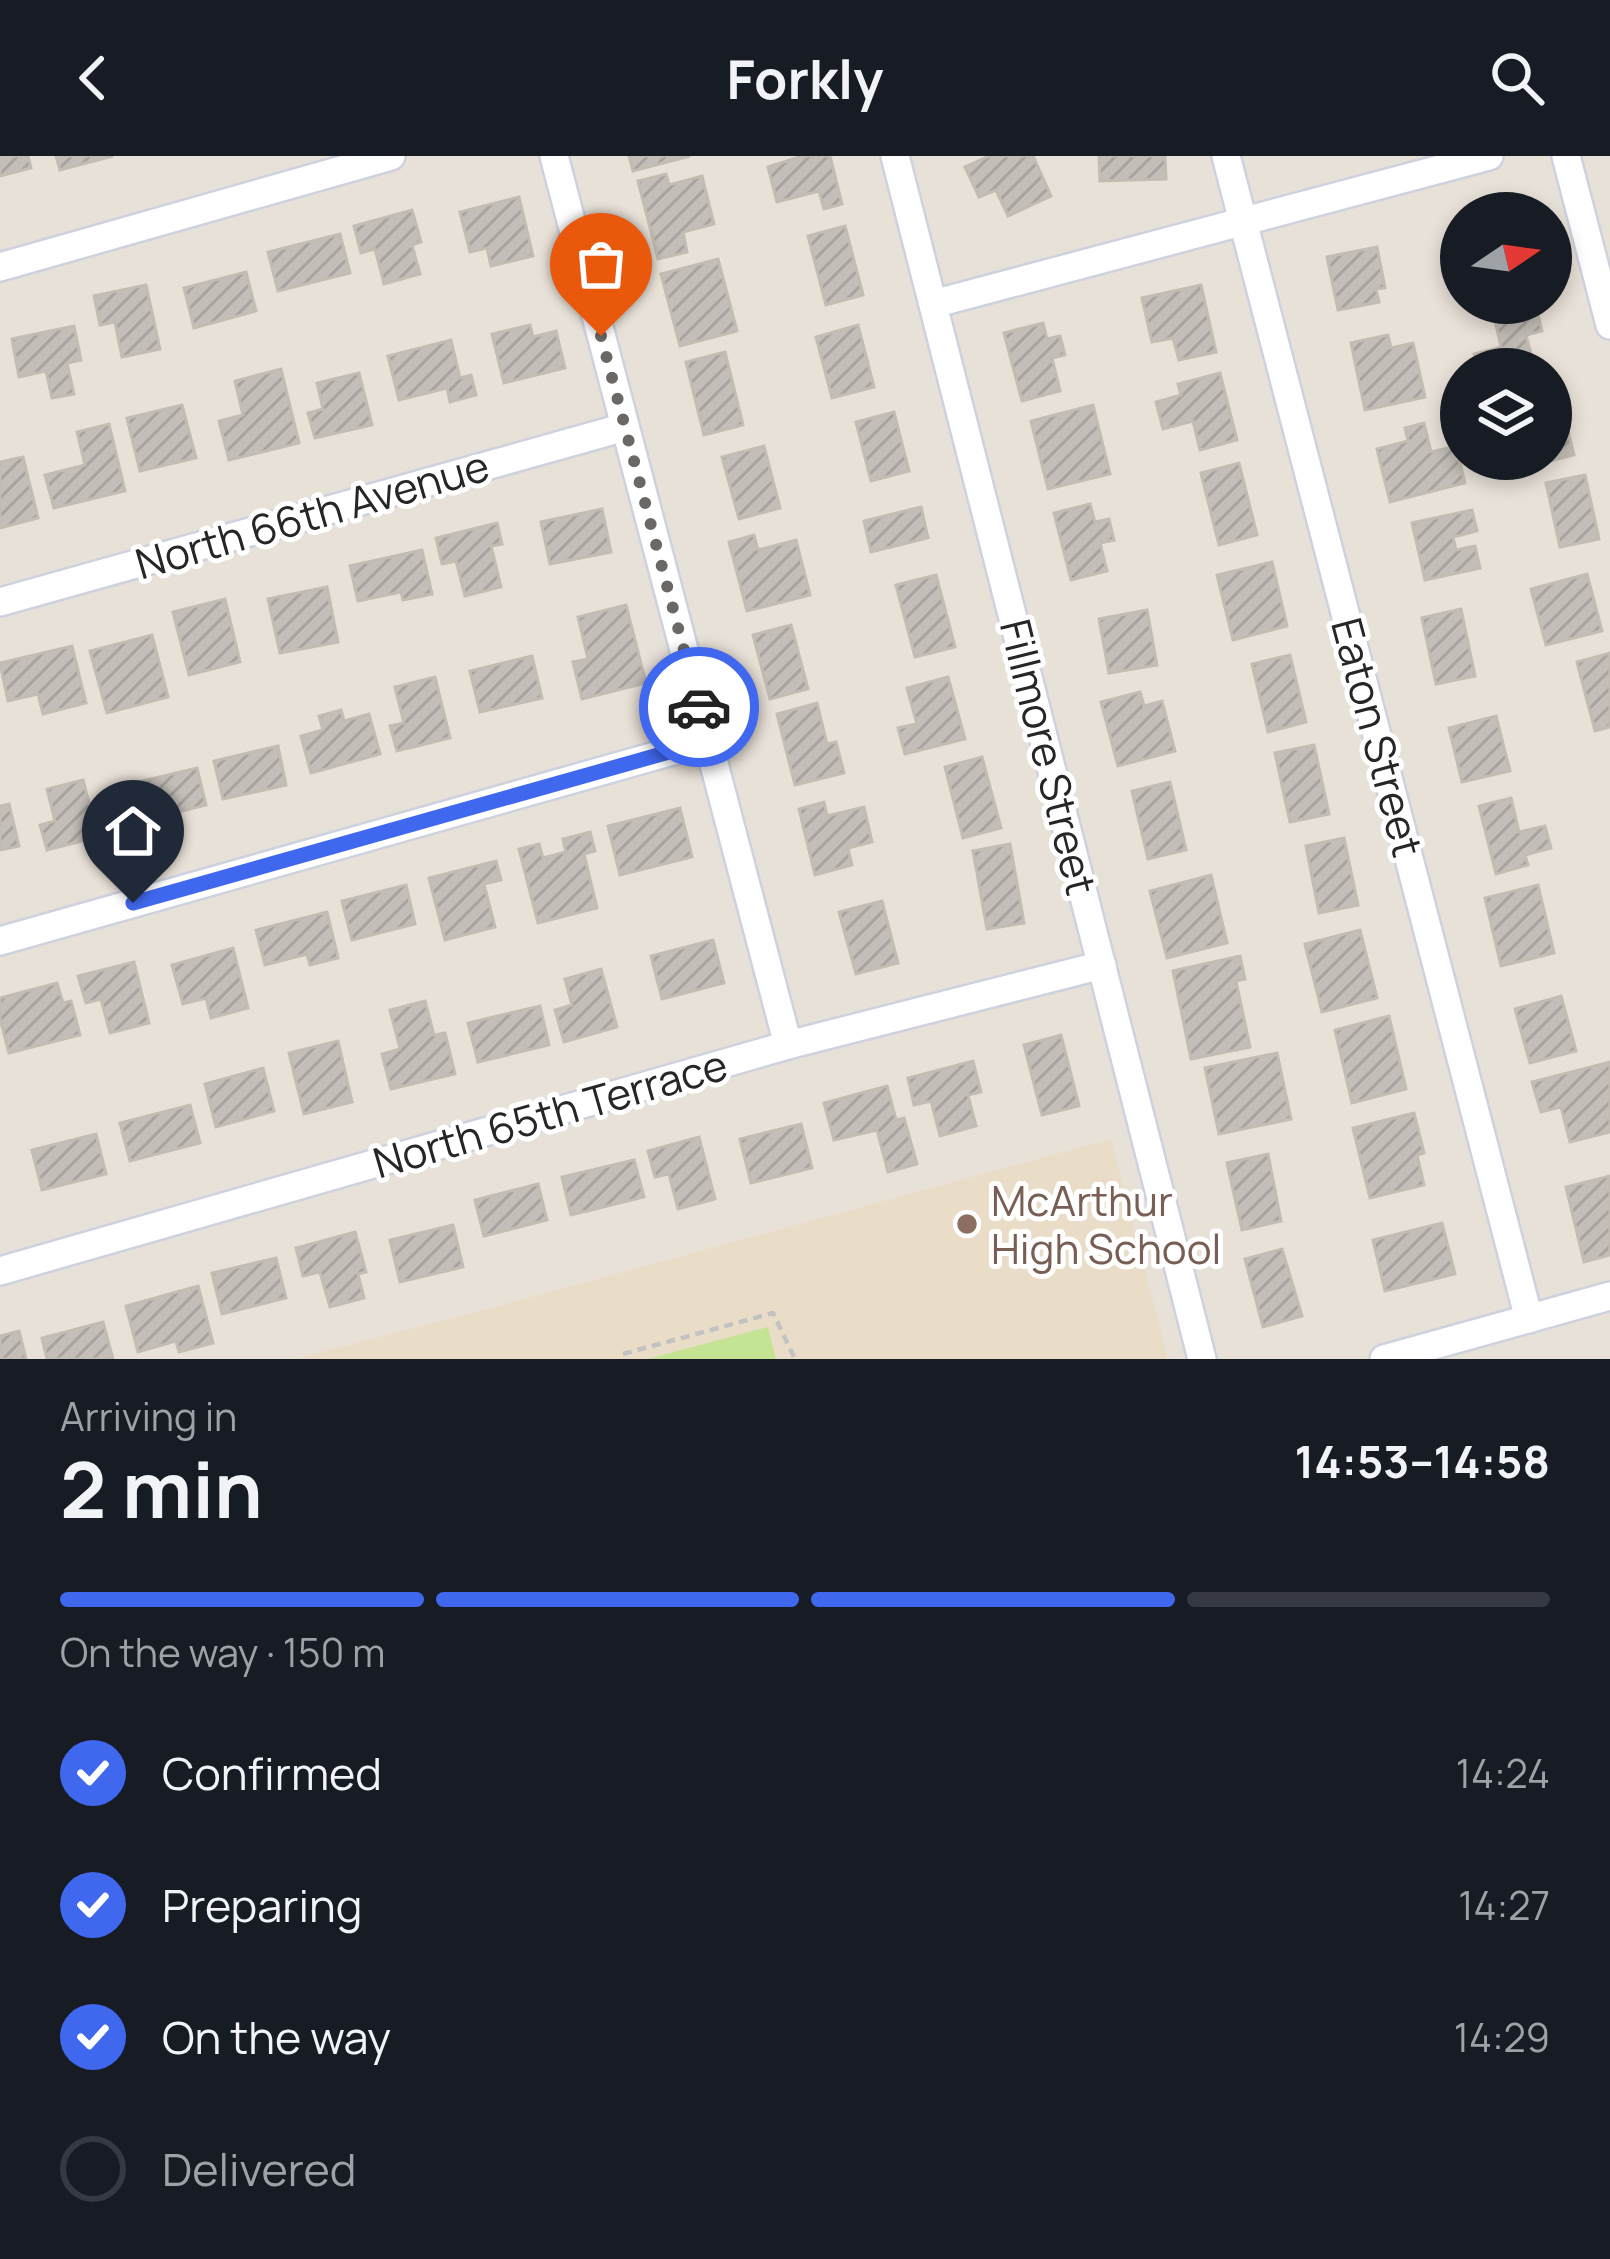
<!DOCTYPE html>
<html lang="en">
<head>
<meta charset="utf-8">
<style>
	:root { --surface:#171b24; --page:#242831; --text:#f1f3f6; --muted:#9ea1a6; --line:#363941; --accent:#4068ee }
	body { margin:0; font-family:Manrope,sans-serif; background:var(--page); color:var(--text); height:100vh; display:flex; flex-direction:column; font-size:45px; white-space:nowrap }
	* { box-sizing:border-box; margin:0 }
	p { font-size:39px; color:var(--muted) }
	.icon { flex:none; width:66px; height:66px; fill:none; stroke:currentColor; stroke-width:2; stroke-linecap:round; stroke-linejoin:round }
	.map { position:relative; height:1203px; overflow:hidden }
	.sheet { display:flex; flex-direction:column; background:var(--surface); flex:1 }
	.sheet>* { flex:none }
	.needle { width:78px; rotate:77deg }
	.buttons { position:absolute; left:1440px; top:36px; display:grid; gap:24px }
	.buttons a { display:grid; place-items:center; width:132px; height:132px; border-radius:50%; background:var(--surface); box-shadow:0 6px 18px #0003; font-size:60px }
	.pin { position:absolute; display:grid; place-items:center; width:102px; height:102px; color:#fff; margin:-123px -51px; border-radius:50% 50% 50% 0; rotate:-45deg; box-shadow:0 0 12px #0007 }
	.pin .icon { rotate:45deg }
	.courier { position:absolute; display:grid; place-items:center; width:120px; height:120px; margin:-60px; border:9px solid #4068ee; border-radius:50%; background:#fff; color:#222; box-shadow:0 3px 15px #0007 }
	.head em { font-style:normal; font-weight:700 }
	.head div { display:flex; flex-direction:column-reverse }
	.head { display:flex; align-items:center; justify-content:space-between; height:204px; padding:0 60px }
	h1 { font-size:78px; font-weight:700; line-height:90px }
	.bar { display:grid; grid-template-columns:repeat(4,1fr); gap:18px 12px; align-content:center; height:144px; padding:0 60px }
	.bar i { height:15px; border-radius:9px; background:var(--line) }
	.bar .current { background:var(--accent) }
	.bar p { grid-column:span 4 }
	ol { padding:0 60px; list-style:none }
	li { display:flex; align-items:center; gap:36px; height:132px }
	li p { margin-inline-start:auto }
	li .icon { padding:12px; border-radius:50%; background:var(--accent); color:#fff; stroke-width:4 }
	li:last-child { color:var(--muted) }
	li i { width:66px; height:66px; border:6px solid var(--line); border-radius:50% }
	header { display:flex; justify-content:space-between; align-items:center; height:156px; padding:0 60px; background:var(--surface); font-size:54px; font-weight:700 }
	.map>svg:first-child { display:block }
	.education { fill:#eaddc8 }
	.pitch { fill:#c5e493 }
	.building { fill:url(#building-hatch); stroke:#c3bcb2; stroke-width:3 }
	.lines { fill:none; stroke-linecap:round; stroke-linejoin:round }
	.minor-casing { stroke:#ced2df; stroke-width:32 }
	.path { stroke:#c2c2c2; stroke-width:4.5; stroke-dasharray:9 6; stroke-linecap:butt }
	.minor { stroke:#fff; stroke-width:27 }
	.done { stroke:#6a6764; stroke-width:12; stroke-dasharray:0 21.6 }
	.route { stroke:#4068ee; stroke-width:15 }
	.education-dot { fill:#8d6e63; stroke:#fff; stroke-width:4.5 }
	.labels { text-anchor:middle; dominant-baseline:central; stroke-width:10; stroke-linejoin:round; paint-order:stroke }
	.street-label { font-size:42px; fill:#262626; stroke:#fff }
	.education-label { font-size:42px; fill:#785e54; stroke:#fff; text-anchor:start }
</style>
</head>
<body>
<header><svg class="icon" aria-label="back" viewBox="0 0 24 24"><path d="M15 5l-7 7 7 7"/></svg>Forkly<svg class="icon" aria-label="search" viewBox="0 0 24 24"><circle cx="10" cy="10" r="6"/><path d="M15 15l6 6"/></svg></header>
<div class="map">
<svg width="1610" height="1203" viewBox="0 0 1610 1203">
	<defs>
		<pattern id="building-hatch" width="6" height="6" patternUnits="userSpaceOnUse" patternTransform="scale(3)"><rect width="6" height="6" fill="#c4beb8"/><path d="M-1 1l2-2M0 6l6-6M5 7l2-2" fill="none" stroke="#a8a39e"/></pattern>
	</defs>
	<rect width="100%" height="100%" fill="#e8e1d8"/>
	<path class="education" d="M 1111,983 L 1168,1203 L 294,1203 L 491,1152 Z"/>
	<path class="pitch" d="M 768,1171 L 776,1203 L 647,1203 Z"/>
	<g class="building">
		<path d="M 0,0 L 28,0 L 31,12 L 0,20 Z"/>
		<path d="M 56,0 L 113,0 L 60,14 Z"/>
		<path d="M 629,0 L 690,0 L 633,15 Z"/>
		<path d="M 802,0 L 830,0 L 842,48 L 824,53 L 819,35 L 777,46 L 768,11 Z"/>
		<path d="M 989,0 L 1033,0 L 1051,40 L 1008,60 L 996,34 L 979,41 L 965,11 Z"/>
		<path d="M 1099,0 L 1165,0 L 1166,23 L 1100,25 Z"/>
		<path d="M 666,18 L 669,29 L 702,20 L 714,68 L 683,76 L 687,96 L 658,103 L 638,25 Z"/>
		<path d="M 519,41 L 533,100 L 491,110 L 487,92 L 470,96 L 460,56 Z"/>
		<path d="M 412,54 L 421,86 L 412,89 L 420,118 L 384,128 L 375,93 L 361,97 L 354,70 Z"/>
		<path d="M 845,70 L 863,139 L 826,149 L 808,80 Z"/>
		<path d="M 340,78 L 350,117 L 278,135 L 268,96 Z"/>
		<path d="M 1377,91 L 1385,132 L 1376,133 L 1379,146 L 1338,154 L 1327,101 Z"/>
		<path d="M 718,103 L 737,175 L 680,190 L 661,118 Z"/>
		<path d="M 246,116 L 256,155 L 194,172 L 184,132 Z"/>
		<path d="M 146,129 L 160,193 L 122,201 L 115,166 L 100,169 L 94,140 Z"/>
		<path d="M 1201,129 L 1216,196 L 1179,204 L 1173,182 L 1152,186 L 1142,142 Z"/>
		<path d="M 1535,147 L 1542,175 L 1526,179 L 1534,210 L 1477,213 L 1474,198 L 1501,191 L 1493,156 Z"/>
		<path d="M 1043,167 L 1047,183 L 1060,180 L 1065,199 L 1052,202 L 1060,235 L 1022,245 L 1004,177 Z"/>
		<path d="M 530,169 L 533,181 L 556,175 L 565,212 L 504,227 L 492,178 Z"/>
		<path d="M 858,169 L 874,231 L 832,242 L 816,181 Z"/>
		<path d="M 74,170 L 81,204 L 67,207 L 74,238 L 52,242 L 46,215 L 19,221 L 12,183 Z"/>
		<path d="M 1388,179 L 1391,192 L 1413,187 L 1425,241 L 1365,254 L 1351,187 Z"/>
		<path d="M 451,184 L 460,222 L 471,219 L 476,239 L 450,246 L 447,232 L 399,244 L 388,200 Z"/>
		<path d="M 725,196 L 743,269 L 704,279 L 686,206 Z"/>
		<path d="M 281,213 L 299,287 L 229,304 L 219,265 L 243,259 L 235,225 Z"/>
		<path d="M 359,217 L 372,269 L 315,282 L 308,257 L 323,253 L 317,227 Z"/>
		<path d="M 1220,217 L 1237,284 L 1200,294 L 1193,265 L 1163,273 L 1156,246 L 1181,239 L 1178,228 Z"/>
		<path d="M 1561,247 L 1574,299 L 1522,312 L 1520,303 L 1551,303 L 1551,249 Z"/>
		<path d="M 182,249 L 196,302 L 140,315 L 127,262 Z"/>
		<path d="M 1093,249 L 1110,318 L 1048,333 L 1031,265 Z"/>
		<path d="M 894,256 L 909,315 L 871,325 L 856,266 Z"/>
		<path d="M 1424,267 L 1431,296 L 1456,290 L 1465,327 L 1390,346 L 1377,293 L 1408,285 L 1405,272 Z"/>
		<path d="M 109,268 L 125,335 L 54,352 L 45,319 L 85,309 L 77,276 Z"/>
		<path d="M 764,290 L 780,352 L 739,363 L 722,301 Z"/>
		<path d="M 23,301 L 38,362 L 0,372 L 0,306 Z"/>
		<path d="M 1239,307 L 1257,379 L 1219,389 L 1201,317 Z"/>
		<path d="M 1585,319 L 1599,383 L 1560,391 L 1546,327 Z"/>
		<path d="M 1090,348 L 1095,366 L 1109,363 L 1114,384 L 1100,387 L 1107,415 L 1071,424 L 1054,357 Z"/>
		<path d="M 921,351 L 928,382 L 871,396 L 864,365 Z"/>
		<path d="M 602,353 L 611,396 L 550,408 L 541,366 Z"/>
		<path d="M 1472,354 L 1477,375 L 1453,381 L 1456,394 L 1475,390 L 1480,412 L 1425,424 L 1412,367 Z"/>
		<path d="M 497,367 L 502,388 L 491,390 L 501,431 L 465,440 L 456,405 L 442,408 L 436,382 Z"/>
		<path d="M 754,379 L 758,394 L 796,384 L 810,439 L 747,455 L 729,386 Z"/>
		<path d="M 422,394 L 432,438 L 403,444 L 401,436 L 358,445 L 350,410 Z"/>
		<path d="M 1272,406 L 1287,470 L 1233,484 L 1217,419 Z"/>
		<path d="M 1587,418 L 1602,475 L 1546,489 L 1531,433 Z"/>
		<path d="M 936,419 L 955,491 L 915,501 L 896,429 Z"/>
		<path d="M 327,431 L 338,486 L 280,497 L 268,443 Z"/>
		<path d="M 225,443 L 240,506 L 189,519 L 173,456 Z"/>
		<path d="M 626,449 L 646,527 L 582,543 L 573,506 L 588,503 L 578,461 Z"/>
		<path d="M 1461,453 L 1475,520 L 1436,528 L 1422,462 Z"/>
		<path d="M 1147,454 L 1157,509 L 1109,517 L 1099,463 Z"/>
		<path d="M 791,469 L 808,533 L 770,543 L 753,479 Z"/>
		<path d="M 152,479 L 168,541 L 107,557 L 90,495 Z"/>
		<path d="M 72,490 L 86,547 L 43,558 L 38,538 L 8,545 L 0,507 Z"/>
		<path d="M 1610,497 L 1610,571 L 1595,575 L 1577,506 Z"/>
		<path d="M 1290,499 L 1306,566 L 1268,576 L 1252,508 Z"/>
		<path d="M 532,500 L 542,542 L 480,556 L 470,515 Z"/>
		<path d="M 435,521 L 450,582 L 397,595 L 390,570 L 404,567 L 395,531 Z"/>
		<path d="M 948,521 L 965,583 L 905,598 L 898,572 L 917,568 L 907,532 Z"/>
		<path d="M 1140,536 L 1144,550 L 1162,545 L 1175,595 L 1118,610 L 1101,546 Z"/>
		<path d="M 817,547 L 827,588 L 836,586 L 844,617 L 795,629 L 777,558 Z"/>
		<path d="M 341,554 L 344,565 L 369,558 L 380,598 L 311,617 L 301,580 L 323,574 L 319,560 Z"/>
		<path d="M 1496,560 L 1510,615 L 1462,626 L 1449,572 Z"/>
		<path d="M 1314,589 L 1329,658 L 1290,666 L 1275,597 Z"/>
		<path d="M 278,590 L 286,629 L 223,643 L 214,605 Z"/>
		<path d="M 982,601 L 1001,672 L 963,682 L 945,611 Z"/>
		<path d="M 197,612 L 206,649 L 135,667 L 125,629 Z"/>
		<path d="M 83,624 L 98,681 L 47,694 L 40,669 L 55,665 L 47,633 Z"/>
		<path d="M 1170,626 L 1186,694 L 1148,703 L 1132,635 Z"/>
		<path d="M 1511,642 L 1519,676 L 1545,670 L 1551,692 L 1525,699 L 1528,709 L 1496,718 L 1479,650 Z"/>
		<path d="M 824,646 L 827,660 L 864,651 L 872,686 L 848,692 L 852,709 L 815,719 L 799,653 Z"/>
		<path d="M 9,648 L 19,690 L 0,694 L 0,650 Z"/>
		<path d="M 680,652 L 692,701 L 620,719 L 608,670 Z"/>
		<path d="M 590,676 L 595,695 L 584,698 L 597,752 L 538,767 L 519,693 L 539,688 L 543,702 L 566,696 L 563,683 Z"/>
		<path d="M 1344,682 L 1358,749 L 1319,757 L 1306,690 Z"/>
		<path d="M 1010,688 L 1024,767 L 987,773 L 973,695 Z"/>
		<path d="M 496,705 L 501,724 L 484,728 L 495,771 L 445,784 L 429,722 Z"/>
		<path d="M 1211,719 L 1227,787 L 1167,802 L 1150,735 Z"/>
		<path d="M 406,729 L 415,768 L 352,784 L 342,745 Z"/>
		<path d="M 1538,729 L 1554,797 L 1501,810 L 1485,742 Z"/>
		<path d="M 882,745 L 898,807 L 856,818 L 839,756 Z"/>
		<path d="M 327,756 L 338,802 L 310,809 L 307,798 L 265,809 L 256,774 Z"/>
		<path d="M 1360,774 L 1377,842 L 1322,856 L 1305,788 Z"/>
		<path d="M 713,784 L 724,827 L 662,843 L 651,800 Z"/>
		<path d="M 233,792 L 248,852 L 211,862 L 206,842 L 183,848 L 172,809 Z"/>
		<path d="M 1240,800 L 1245,823 L 1236,825 L 1250,891 L 1191,903 L 1173,815 Z"/>
		<path d="M 134,806 L 149,867 L 110,877 L 101,843 L 86,847 L 78,820 Z"/>
		<path d="M 601,813 L 617,871 L 564,886 L 555,854 L 572,849 L 565,823 Z"/>
		<path d="M 57,827 L 63,847 L 71,845 L 80,879 L 9,897 L 0,863 L 0,842 Z"/>
		<path d="M 1561,840 L 1576,895 L 1530,907 L 1515,853 Z"/>
		<path d="M 425,845 L 434,879 L 445,877 L 455,918 L 391,933 L 382,898 L 400,893 L 390,854 Z"/>
		<path d="M 540,850 L 549,889 L 478,906 L 468,867 Z"/>
		<path d="M 1389,860 L 1406,933 L 1352,947 L 1335,874 Z"/>
		<path d="M 1061,879 L 1079,950 L 1042,959 L 1024,889 Z"/>
		<path d="M 338,885 L 352,946 L 304,958 L 289,897 Z"/>
		<path d="M 1277,897 L 1291,963 L 1219,978 L 1205,912 Z"/>
		<path d="M 973,905 L 981,936 L 968,939 L 976,970 L 940,980 L 931,945 L 914,949 L 908,922 Z"/>
		<path d="M 1610,906 L 1610,976 L 1570,986 L 1561,951 L 1541,956 L 1532,926 Z"/>
		<path d="M 263,912 L 274,955 L 216,971 L 205,928 Z"/>
		<path d="M 887,930 L 896,964 L 904,962 L 917,1008 L 888,1016 L 877,974 L 834,984 L 824,947 Z"/>
		<path d="M 190,949 L 200,987 L 130,1005 L 120,967 Z"/>
		<path d="M 1414,957 L 1424,997 L 1417,999 L 1424,1029 L 1370,1042 L 1353,972 Z"/>
		<path d="M 801,968 L 812,1012 L 751,1027 L 740,983 Z"/>
		<path d="M 96,978 L 106,1018 L 42,1034 L 32,994 Z"/>
		<path d="M 699,981 L 715,1043 L 678,1053 L 669,1018 L 655,1021 L 648,995 Z"/>
		<path d="M 1268,998 L 1281,1065 L 1242,1074 L 1227,1007 Z"/>
		<path d="M 634,1004 L 644,1041 L 571,1059 L 562,1021 Z"/>
		<path d="M 1610,1020 L 1610,1099 L 1584,1106 L 1566,1031 Z"/>
		<path d="M 538,1028 L 547,1064 L 484,1080 L 475,1044 Z"/>
		<path d="M 1442,1067 L 1455,1118 L 1385,1135 L 1373,1084 Z"/>
		<path d="M 453,1069 L 463,1111 L 400,1126 L 390,1084 Z"/>
		<path d="M 355,1076 L 366,1116 L 358,1118 L 364,1142 L 330,1151 L 320,1116 L 303,1120 L 296,1092 Z"/>
		<path d="M 1282,1093 L 1302,1160 L 1263,1171 L 1245,1103 Z"/>
		<path d="M 276,1102 L 286,1142 L 222,1158 L 212,1117 Z"/>
		<path d="M 198,1130 L 213,1187 L 179,1196 L 176,1185 L 138,1196 L 126,1150 Z"/>
		<path d="M 103,1166 L 113,1203 L 47,1203 L 42,1182 Z"/>
		<path d="M 19,1175 L 26,1203 L 0,1203 L 0,1180 Z"/>
	</g>
	<g class="lines">
		<g class="minor-casing">
			<g id="minor">
				<path d="M 554,0 L 788,889"/>
				<path d="M 895,0 L 1202,1203"/>
				<path d="M 1226,0 L 1529,1163"/>
				<path d="M 1566,0 L 1610,169"/>
				<path d="M 0,111 L 391,0"/>
				<path d="M 933,148 L 1489,0"/>
				<path d="M 0,446 L 625,271"/>
				<path d="M 0,785 L 708,585"/>
				<path d="M 0,1115 L 788,889 L 1102,809"/>
				<path d="M 1384,1203 L 1610,1140"/>
			</g>
		</g>
		<path class="path" d="M 623,1198 L 773,1157 L 795,1203"/>
		<use href="#minor" class="minor"/>
	</g>
	<g class="lines">
		<path class="done" d="M 601,180 L 699,551"/>
		<path class="route" d="M 133,747 L 708,585 L 699,551"/>
	</g>
	<circle class="education-dot" cx="967" cy="1068" r="12"/>
	<g class="labels">
		<g class="street-label">
			<text transform="translate(312 358) rotate(-16)">North 66th Avenue</text>
			<text transform="translate(1378 581) rotate(75)">Eaton Street</text>
			<text transform="translate(1049 601) rotate(76)">Fillmore Street</text>
			<text transform="translate(550 957) rotate(-16)">North 65th Terrace</text>
		</g>
		<g class="education-label">
			<text x="991" y="1044">McArthur<tspan x="991" dy="48">High School</tspan></text>
		</g>
	</g>
</svg>
<div class="buttons">
<a><svg class="needle" viewBox="-14 -14 28 28"><path d="M0-13l5 13h-10z" fill="#e53935"/><path d="M0 13l5-13h-10z" fill="#9ea1a6"/></svg></a>
<a><svg class="icon" aria-label="layers" viewBox="0 0 24 24"><path d="M12 4l9 5-9 5-9-5zM3 14l9 5 9-5"/></svg></a>
</div>
<div class="pin" style="left:601px;top:180px;background:#ea580c"><svg class="icon" aria-label="bag" viewBox="0 0 24 24"><path d="M5 8h14l-1 12H6zM9 8a3 3 0 0 1 6 0"/></svg></div>
<div class="pin" style="left:133px;top:747px;background:#1f2937"><svg class="icon" aria-label="home" viewBox="0 0 24 24"><path d="M3 11l9-7 9 7M6 9v11h12V9"/></svg></div>
<div class="courier" style="left:699px;top:551px"><svg class="icon" aria-label="car" viewBox="0 0 24 24"><path d="M5 17H2v-5l4-1 3-4h7l3 4 3 1v5h-3M9 17h6M6 11h13"/><circle cx="7" cy="17" r="2"/><circle cx="17" cy="17" r="2"/></svg></div>
</div>
<section class="sheet">
<div class="head"><div><h1>2 min</h1><p>Arriving in</p></div><em>14:53–14:58</em></div>
<div class="bar"><i class="current"></i><i class="current"></i><i class="current"></i><i></i><p>On the way · 150 m</p></div>
<ol>
<li><svg class="icon" aria-label="check" viewBox="0 0 24 24"><path d="M5 12l5 5 9-10"/></svg>Confirmed<p>14:24</p></li>
<li><svg class="icon" aria-label="check" viewBox="0 0 24 24"><path d="M5 12l5 5 9-10"/></svg>Preparing<p>14:27</p></li>
<li><svg class="icon" aria-label="check" viewBox="0 0 24 24"><path d="M5 12l5 5 9-10"/></svg>On the way<p>14:29</p></li>
<li><i></i>Delivered</li>
</ol>
</section>
</body>
</html>
